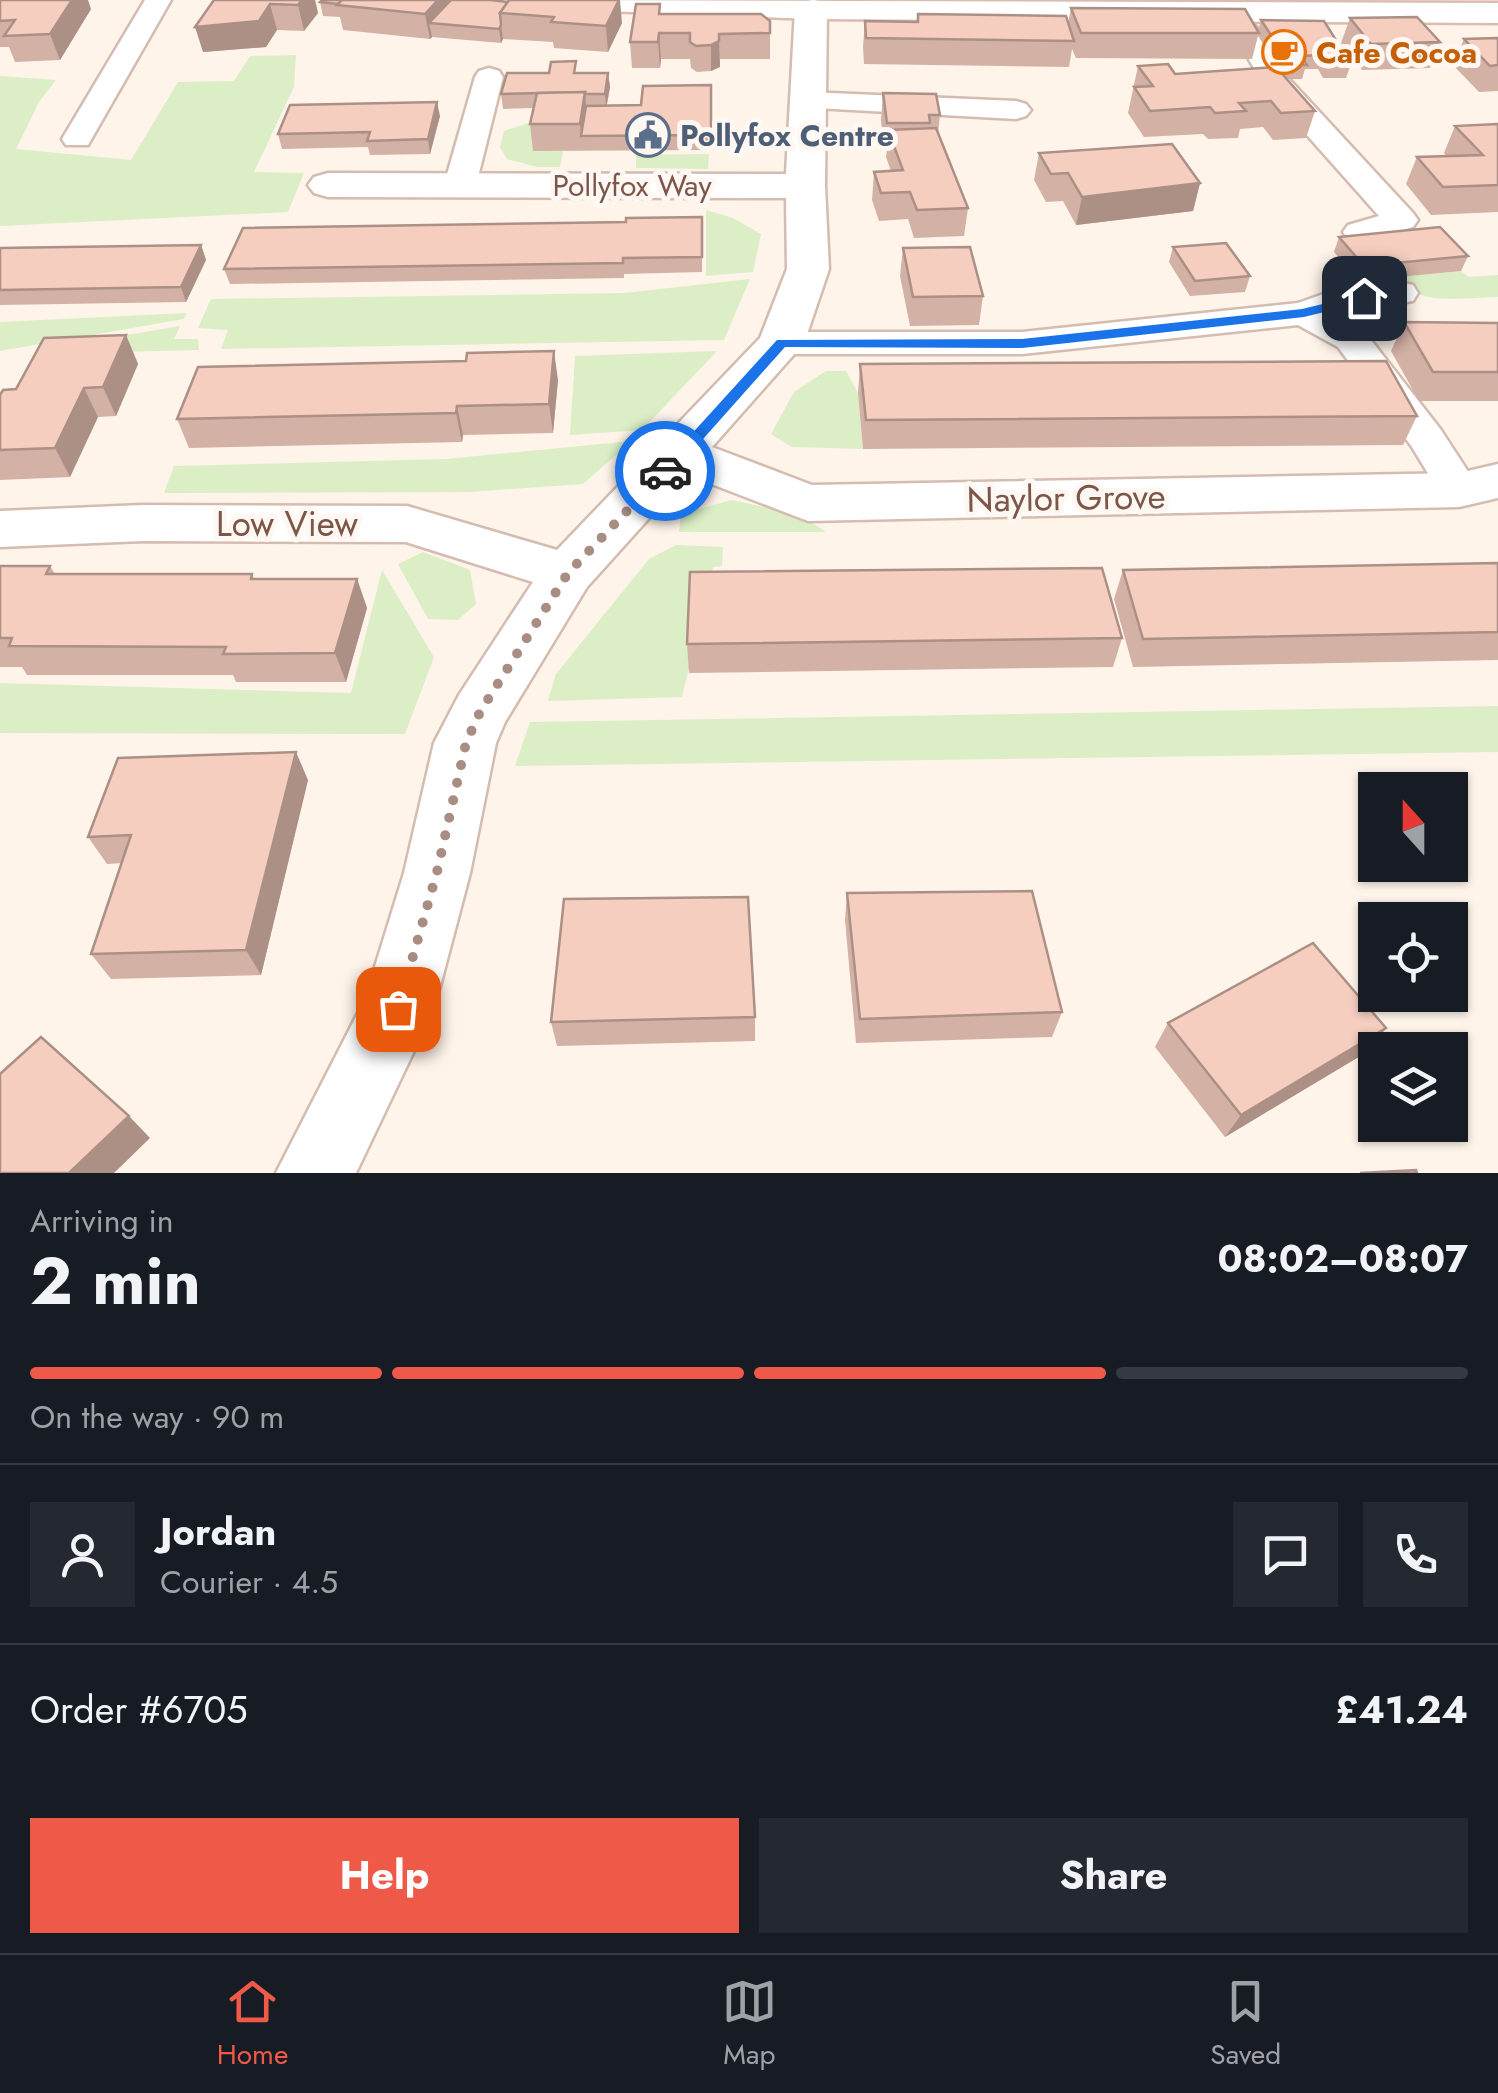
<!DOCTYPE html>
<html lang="en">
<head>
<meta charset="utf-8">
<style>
	:root { --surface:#171b24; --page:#242831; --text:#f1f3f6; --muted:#9ea1a6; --line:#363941; --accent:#ef5948 }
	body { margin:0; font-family:Jost,sans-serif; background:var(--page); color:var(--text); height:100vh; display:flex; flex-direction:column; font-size:38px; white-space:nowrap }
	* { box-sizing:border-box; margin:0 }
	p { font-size:32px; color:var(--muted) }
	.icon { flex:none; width:55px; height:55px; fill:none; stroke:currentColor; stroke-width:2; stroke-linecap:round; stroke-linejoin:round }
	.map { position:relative; height:1173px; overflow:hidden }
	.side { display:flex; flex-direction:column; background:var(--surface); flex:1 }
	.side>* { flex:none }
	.needle { width:65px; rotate:339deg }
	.tools { position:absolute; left:1358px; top:772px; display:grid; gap:20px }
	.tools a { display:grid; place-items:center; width:110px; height:110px; border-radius:0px; background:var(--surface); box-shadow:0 2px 8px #0004; font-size:50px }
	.pin { position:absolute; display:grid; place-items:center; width:85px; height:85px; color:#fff; margin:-42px; border-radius:20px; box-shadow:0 5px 15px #0006 }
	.courier { position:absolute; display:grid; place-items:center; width:100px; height:100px; margin:-50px; border:8px solid #1a73e8; border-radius:50%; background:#fff; color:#222; box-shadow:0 2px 12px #0007 }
	.summary em { font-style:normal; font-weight:700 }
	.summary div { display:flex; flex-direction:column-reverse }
	.summary { display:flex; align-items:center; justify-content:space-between; height:170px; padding:0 30px }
	h1 { font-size:65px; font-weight:700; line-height:75px }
	.bar { display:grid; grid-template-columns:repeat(4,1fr); gap:15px 10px; align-content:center; height:120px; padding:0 30px }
	.bar i { height:12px; border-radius:8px; background:var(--line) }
	.bar .current { background:var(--accent) }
	.bar p { grid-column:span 4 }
	.line { display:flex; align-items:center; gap:25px; padding:0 30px; border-top:2px solid var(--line) }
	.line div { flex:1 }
	.round { display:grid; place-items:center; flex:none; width:105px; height:105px; border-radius:0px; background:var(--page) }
	.primary-button { display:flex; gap:20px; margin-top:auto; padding:20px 30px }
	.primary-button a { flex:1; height:115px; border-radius:0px; background:var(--accent); color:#fff; font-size:40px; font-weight:700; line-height:115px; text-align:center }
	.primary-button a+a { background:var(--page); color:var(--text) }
	.tab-bar { display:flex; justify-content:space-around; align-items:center; height:140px; border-top:2px solid var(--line); background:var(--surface); font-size:28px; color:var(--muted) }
	.tab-bar a { display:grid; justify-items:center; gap:5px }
	.tab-bar .current { color:var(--accent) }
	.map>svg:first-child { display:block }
	.green { fill:#dbeec6 }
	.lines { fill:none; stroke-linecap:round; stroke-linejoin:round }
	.lane-casing { stroke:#d4bcb1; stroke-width:5 }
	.street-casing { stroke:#d4bcb1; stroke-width:5 }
	.secondary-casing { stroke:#dabdb0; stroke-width:5 }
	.lane { fill:#fff; fill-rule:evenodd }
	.street { fill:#fff; fill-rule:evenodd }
	.secondary { fill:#fff; fill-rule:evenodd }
	.wall { fill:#d3b1a5 }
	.shaded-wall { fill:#ac9086 }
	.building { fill:#f5cec0; stroke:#ac9086; stroke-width:2.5 }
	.route { fill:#1a73e8 }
	.done { stroke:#aa8d82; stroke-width:10; stroke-dasharray:0 18 }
	.labels { text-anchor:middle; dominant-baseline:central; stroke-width:10; stroke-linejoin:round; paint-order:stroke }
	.far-food-label { font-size:30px; font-weight:bold; fill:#c56008; stroke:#fff8f2; text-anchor:start }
	.far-service-label { font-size:30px; font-weight:bold; fill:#4e5e75; stroke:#fff8f2; text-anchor:start }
	.far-street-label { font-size:30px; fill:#7c564a; stroke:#fff8f2 }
	.street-label { font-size:35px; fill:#7c564a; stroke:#fff8f2 }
</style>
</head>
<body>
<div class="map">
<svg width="1498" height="1173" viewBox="0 0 1498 1173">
	<rect width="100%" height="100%" fill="#fef4ea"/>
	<g class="green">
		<path d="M 296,55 L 294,87 L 254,172 L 304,173 L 288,212 L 0,226 L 0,76 L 56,80 L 39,102 L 16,149 L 131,160 L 178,82 L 234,81 L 250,56 Z"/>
		<path d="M 540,119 L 534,151 L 563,151 L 560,167 L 537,167 L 507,159 L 500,147 L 504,131 Z"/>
		<path d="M 709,154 L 708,169 L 636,168 L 636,155 Z"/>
		<path d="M 706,210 L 733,218 L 761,234 L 753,272 L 706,276 Z"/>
		<path d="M 1461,271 L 1469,277 L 1498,275 L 1498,297 C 1463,297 1418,308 1396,277 Z"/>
		<path d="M 750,279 L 724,340 L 221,349 L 228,330 L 198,328 L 211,299 L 624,293 Z"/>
		<path d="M 187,313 L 184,319 L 0,351 L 0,322 Z"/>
		<path d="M 180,326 L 174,339 L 198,339 L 199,350 L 37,354 L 38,350 Z"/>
		<path d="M 717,351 L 642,430 L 570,435 L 575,356 Z"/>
		<path d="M 826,371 L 846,371 L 858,393 L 863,449 L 792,447 L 771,434 L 794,392 Z"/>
		<path d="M 632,441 L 583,484 L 469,492 L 164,493 L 174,466 L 447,459 Z"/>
		<path d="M 732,500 L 800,515 L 826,532 L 679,532 L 681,514 Z"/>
		<path d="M 676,545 L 723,547 L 722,566 L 713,567 L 682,697 L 548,701 L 556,674 L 649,559 Z"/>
		<path d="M 423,552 L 470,570 L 476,604 L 458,620 L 428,619 L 398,564 Z"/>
		<path d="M 382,570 L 434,657 L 405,734 L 0,733 L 0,683 L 351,693 Z"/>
		<path d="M 1498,706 L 1498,752 L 515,766 L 530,722 Z"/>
	</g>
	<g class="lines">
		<g class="lane-casing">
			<g id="lane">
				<path d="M 145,0 L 171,0 L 88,145 L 66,145 L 62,139 Z"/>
				<path d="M 1235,6 L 1244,8 L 1289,79 L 1413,213 L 1418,220 L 1413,227 L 1360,242 L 1348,239 L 1343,232 L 1348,225 L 1379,216 L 1267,90 L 1222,14 Z"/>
				<path d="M 489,68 L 499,71 L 503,77 L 476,185 L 471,192 L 449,192 L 444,185 L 475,77 L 479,71 Z"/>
				<path d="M 807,92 L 1016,101 L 1026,104 L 1031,110 L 1026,116 L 1016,119 L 797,107 L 792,101 L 797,95 Z"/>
				<path d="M 1400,282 L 1413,285 L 1418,293 L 1413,301 L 1333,314 L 1364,331 L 1441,430 L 1480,490 L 1474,500 L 1459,504 L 1444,500 L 1412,447 L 1338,347 L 1298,325 L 1022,354 L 781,354 L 768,351 L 762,343 L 768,335 L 781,332 L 1022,332 L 1298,303 L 1329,292 Z"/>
			</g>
		</g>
		<g class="street-casing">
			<path id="street" d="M 814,0 L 822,2 L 827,9 L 825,186 L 829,269 L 804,343 L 712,447 L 812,485 L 1459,473 L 1498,464 L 1498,498 L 1459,507 L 808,521 L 688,475 L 587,587 L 505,722 L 496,743 L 470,873 L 434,1009 L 356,1173 L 276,1173 L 365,999 L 404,873 L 434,743 L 459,695 L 533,582 L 406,542 L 143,541 L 0,547 L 0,511 L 143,505 L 407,506 L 557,550 L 760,338 L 787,269 L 786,198 L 328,197 L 314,193 L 308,185 L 314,177 L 328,173 L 786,174 L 795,9 L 800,2 Z"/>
		</g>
		<g class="secondary-casing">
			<path id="secondary" d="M 565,0 L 1498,3 L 1498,23 L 811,19 L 581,10 L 570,7 Z"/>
		</g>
		<use href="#lane" class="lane"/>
		<use href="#street" class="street"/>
		<use href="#secondary" class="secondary"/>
	</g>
	<g class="wall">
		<path d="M 0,0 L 91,9 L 60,60 L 15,62 L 9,47 L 0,47 Z"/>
		<path d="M 214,0 L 315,0 L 318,13 L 304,31 L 277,30 L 266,47 L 203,52 Z"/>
		<path d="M 322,0 L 622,23 L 608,52 L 554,48 L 553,42 L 503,39 L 501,43 L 432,37 L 430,39 L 343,30 L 340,17 L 323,16 L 320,2 Z"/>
		<path d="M 660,4 L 660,14 L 770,21 L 770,59 L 720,59 L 720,67 L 711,71 L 697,72 L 691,68 L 690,59 L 661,59 L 660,68 L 632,68 L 630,42 Z"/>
		<path d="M 1071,8 L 1258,31 L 1261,20 L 1351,64 L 1346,78 L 1323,78 L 1318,69 L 1305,69 L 1302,79 L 1287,79 L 1315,111 L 1306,138 L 1273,140 L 1263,127 L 1240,129 L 1238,138 L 1208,139 L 1203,134 L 1144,137 L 1128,113 L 1138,66 L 1175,74 L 1286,78 L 1258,36 L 1252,59 L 1076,58 L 1072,49 L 1069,67 L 864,64 L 863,47 L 865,21 L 917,22 L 918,14 L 1068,24 Z"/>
		<path d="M 1350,18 L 1440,42 L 1430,68 L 1362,70 L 1341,43 Z"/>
		<path d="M 1498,38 L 1498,91 L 1479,92 L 1453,65 L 1464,39 Z"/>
		<path d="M 578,73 L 608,73 L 610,87 L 607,105 L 641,105 L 711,85 L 711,150 L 533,151 L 530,124 L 533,108 L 503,109 L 501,94 Z"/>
		<path d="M 883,93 L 940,115 L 938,134 L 968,208 L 964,236 L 914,238 L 908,219 L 879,221 L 872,200 L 874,172 L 891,171 L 886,157 L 887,150 L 884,150 L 881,120 Z"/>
		<path d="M 440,116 L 430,154 L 370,155 L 368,147 L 282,149 L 278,134 Z"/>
		<path d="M 1498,124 L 1498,212 L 1431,215 L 1406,184 L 1417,157 L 1446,156 L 1444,153 L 1455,126 Z"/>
		<path d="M 1039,153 L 1200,183 L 1193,211 L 1076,225 L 1063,201 L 1046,202 L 1034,180 Z"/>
		<path d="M 702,217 L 702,272 L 624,274 L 624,278 L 230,284 L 224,269 L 626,222 Z"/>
		<path d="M 1339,237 L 1468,256 L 1461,271 L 1358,281 L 1334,252 Z"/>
		<path d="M 201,245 L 206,260 L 186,302 L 0,305 L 0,248 Z"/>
		<path d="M 1173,247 L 1250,276 L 1245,292 L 1190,296 L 1169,262 Z"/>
		<path d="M 903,248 L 983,296 L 979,325 L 910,326 L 900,276 Z"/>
		<path d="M 1404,322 L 1498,323 L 1498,401 L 1419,401 L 1391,351 Z"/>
		<path d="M 126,335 L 138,364 L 116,416 L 98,417 L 70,477 L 0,480 L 0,395 L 16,389 Z"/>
		<path d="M 466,361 L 558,380 L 553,433 L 463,435 L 462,442 L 189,448 L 177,419 Z"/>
		<path d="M 860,364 L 1417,416 L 1403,445 L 863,449 L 858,393 Z"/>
		<path d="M 1498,563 L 1498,660 L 1133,667 L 1114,599 L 1123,570 Z"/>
		<path d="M 0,566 L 50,566 L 55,574 L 252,574 L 254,579 L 357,579 L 367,608 L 346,682 L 236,682 L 233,675 L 27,675 L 22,667 L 0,667 Z"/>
		<path d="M 1122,638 L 1113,667 L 689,673 L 687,644 Z"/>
		<path d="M 308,780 L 261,975 L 111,979 L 91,954 L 122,863 L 107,864 L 88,837 Z"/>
		<path d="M 847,893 L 1062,1012 L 1052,1037 L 856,1043 L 845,920 Z"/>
		<path d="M 755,1017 L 755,1041 L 557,1046 L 551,1022 Z"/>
		<path d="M 1168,1023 L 1386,1028 L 1367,1052 L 1225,1137 L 1155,1047 Z"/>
	</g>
	<g class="shaded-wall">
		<path d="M 72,0 L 88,0 L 91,9 L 60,60 L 50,34 Z"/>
		<path d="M 302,0 L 315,0 L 318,13 L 304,31 L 298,5 Z"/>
		<path d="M 438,0 L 454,0 L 429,23 L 432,37 L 430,39 L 425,14 Z"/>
		<path d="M 619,0 L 620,0 L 622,23 L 608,52 L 606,26 Z"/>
		<path d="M 270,4 L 277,30 L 266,47 L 203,52 L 195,27 Z"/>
		<path d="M 501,25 L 503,39 L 501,43 L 499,29 Z"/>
		<path d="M 659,33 L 661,59 L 660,68 L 658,42 Z"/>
		<path d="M 719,41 L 720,67 L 711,71 L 711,45 Z"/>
		<path d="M 608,73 L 610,87 L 606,108 L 605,94 Z"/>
		<path d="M 585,92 L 587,119 L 581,136 L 580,124 Z"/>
		<path d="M 437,102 L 440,116 L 430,154 L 428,139 Z"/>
		<path d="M 1200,183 L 1193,211 L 1076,225 L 1082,197 Z"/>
		<path d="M 201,245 L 206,260 L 186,302 L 181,287 Z"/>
		<path d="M 126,335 L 138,364 L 116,416 L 103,387 Z"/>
		<path d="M 554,351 L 558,380 L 553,433 L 549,404 Z"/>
		<path d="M 84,388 L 98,417 L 70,477 L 55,448 Z"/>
		<path d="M 457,406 L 463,435 L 462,442 L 456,413 Z"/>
		<path d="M 357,579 L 367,608 L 346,682 L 335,653 Z"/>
		<path d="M 296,752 L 308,780 L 261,975 L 246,950 Z"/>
		<path d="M 1386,1028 L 1367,1052 L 1225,1137 L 1241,1115 Z"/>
		<path d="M 129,1116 L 150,1138 L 114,1173 L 69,1173 Z"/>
	</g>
	<g class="building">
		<path d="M 0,0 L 72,0 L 50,34 L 4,36 L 15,20 L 0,21 Z"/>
		<path d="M 214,0 L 302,0 L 298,5 L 270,4 L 259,21 L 195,27 Z"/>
		<path d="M 322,0 L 342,0 L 338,4 L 320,2 Z"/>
		<path d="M 342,0 L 438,0 L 425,14 L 337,5 Z"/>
		<path d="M 451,0 L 490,0 L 508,2 L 500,13 L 501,25 L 499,29 L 429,23 Z"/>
		<path d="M 509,0 L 619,0 L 606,26 L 551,22 L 554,17 L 500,13 Z"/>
		<path d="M 636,4 L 660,4 L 659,14 L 761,14 L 770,21 L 770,33 L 719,34 L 719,41 L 711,45 L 696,46 L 690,42 L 690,33 L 659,33 L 658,42 L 630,42 Z"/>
		<path d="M 1071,8 L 1245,9 L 1259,33 L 1081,33 Z"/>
		<path d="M 918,14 L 1066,16 L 1074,41 L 866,38 L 865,21 L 918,22 Z"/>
		<path d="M 1417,17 L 1440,42 L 1371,44 L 1350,18 Z"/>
		<path d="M 1261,20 L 1324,21 L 1351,64 L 1328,64 L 1323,55 L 1301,56 L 1307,65 L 1291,65 Z"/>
		<path d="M 1498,38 L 1498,65 L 1490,66 L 1464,39 Z"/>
		<path d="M 576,61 L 574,73 L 608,73 L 605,94 L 584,94 L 585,92 L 501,94 L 507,73 L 549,73 L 551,62 Z"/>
		<path d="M 1168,64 L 1175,74 L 1276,67 L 1315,111 L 1281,113 L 1271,101 L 1239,103 L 1246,111 L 1215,113 L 1210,107 L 1150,111 L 1134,87 L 1153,86 L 1138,66 Z"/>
		<path d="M 711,85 L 711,135 L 581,136 L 586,106 L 641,105 L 643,86 Z"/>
		<path d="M 585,92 L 580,124 L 530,124 L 537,93 Z"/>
		<path d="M 883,93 L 936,94 L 940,115 L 929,115 L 930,123 L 887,123 Z"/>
		<path d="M 437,102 L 428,139 L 367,141 L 370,132 L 278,134 L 290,105 Z"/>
		<path d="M 1498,124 L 1498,185 L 1443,187 L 1417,157 L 1483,155 L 1455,126 Z"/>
		<path d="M 936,128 L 968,208 L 917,210 L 910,192 L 881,193 L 874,172 L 903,170 L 888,130 Z"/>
		<path d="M 1172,144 L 1200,183 L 1082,197 L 1068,173 L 1051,174 L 1039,153 Z"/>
		<path d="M 702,217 L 702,257 L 623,258 L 623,263 L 224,269 L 243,228 L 626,222 L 626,218 Z"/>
		<path d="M 1440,227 L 1468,256 L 1364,266 L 1339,237 Z"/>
		<path d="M 1226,243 L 1250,276 L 1195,281 L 1173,247 Z"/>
		<path d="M 201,245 L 181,287 L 0,290 L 0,248 Z"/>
		<path d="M 970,247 L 983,296 L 913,297 L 903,248 Z"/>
		<path d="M 1404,322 L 1498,323 L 1498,372 L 1433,372 Z"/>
		<path d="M 126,335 L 103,387 L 84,388 L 55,448 L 0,450 L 0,395 L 3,390 L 16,389 L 44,338 Z"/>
		<path d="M 554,351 L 549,404 L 457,406 L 456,413 L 177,419 L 198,367 L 466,361 L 467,353 Z"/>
		<path d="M 1386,361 L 1417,416 L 866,420 L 860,364 Z"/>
		<path d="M 1498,563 L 1498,632 L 1143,639 L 1123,570 Z"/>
		<path d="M 0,566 L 50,566 L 46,574 L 252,574 L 251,579 L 357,579 L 335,653 L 223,654 L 226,647 L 9,646 L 12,638 L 0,638 Z"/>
		<path d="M 1102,568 L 1122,638 L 687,644 L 690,572 Z"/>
		<path d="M 296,752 L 246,950 L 91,954 L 131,835 L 88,837 L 118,758 Z"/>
		<path d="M 1032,891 L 1062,1012 L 860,1019 L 847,893 Z"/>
		<path d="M 748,897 L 755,1017 L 551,1022 L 564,899 Z"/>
		<path d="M 1313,943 L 1386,1028 L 1241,1115 L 1168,1023 Z"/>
		<path d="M 41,1037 L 129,1116 L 69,1173 L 0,1173 L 0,1074 Z"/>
		<path d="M 1416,1170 L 1417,1173 L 1360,1173 Z"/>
	</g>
	<path class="route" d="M 1364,294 L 1371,298 L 1369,301 L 1304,317 L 1022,348 L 785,347 L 671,475 L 658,471 L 777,340 L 1022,339 L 1302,309 Z"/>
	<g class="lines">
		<path class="done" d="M 398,1009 L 437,872 L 466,743 L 480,712 L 568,573 L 665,471"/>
	</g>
	<defs>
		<g id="cafe-ring" transform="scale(2.25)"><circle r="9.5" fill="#fff8f2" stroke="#e8710a" stroke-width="1.5"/><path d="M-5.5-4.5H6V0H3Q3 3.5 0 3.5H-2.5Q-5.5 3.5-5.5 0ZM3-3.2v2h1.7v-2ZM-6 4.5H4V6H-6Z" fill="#e8710a"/></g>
		<g id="civic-ring" transform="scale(2.25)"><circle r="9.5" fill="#fff8f2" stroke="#5c6f8a" stroke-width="1.5"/><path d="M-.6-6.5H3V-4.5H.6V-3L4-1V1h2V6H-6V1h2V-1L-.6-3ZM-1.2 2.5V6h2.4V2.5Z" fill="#5c6f8a"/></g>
	</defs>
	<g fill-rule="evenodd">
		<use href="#cafe-ring" x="1284" y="52"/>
		<use href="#civic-ring" x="648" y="135"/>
	</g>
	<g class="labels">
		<g class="far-food-label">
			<text x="1316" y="52">Cafe Cocoa</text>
		</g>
		<g class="far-service-label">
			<text x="680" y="135">Pollyfox Centre</text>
		</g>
		<g class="far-street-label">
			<text x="632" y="185">Pollyfox Way</text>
		</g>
		<g class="street-label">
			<text transform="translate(1066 498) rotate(-1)">Naylor Grove</text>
			<text x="287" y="524">Low View</text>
		</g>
	</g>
</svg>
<div class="tools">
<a><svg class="needle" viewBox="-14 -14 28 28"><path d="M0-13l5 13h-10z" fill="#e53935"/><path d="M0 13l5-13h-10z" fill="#9ea1a6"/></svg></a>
<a><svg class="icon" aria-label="locate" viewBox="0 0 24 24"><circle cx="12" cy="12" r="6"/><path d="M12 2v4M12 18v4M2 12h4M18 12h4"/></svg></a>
<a><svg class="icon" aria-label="layers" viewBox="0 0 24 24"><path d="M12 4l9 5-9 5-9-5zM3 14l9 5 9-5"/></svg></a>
</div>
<div class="pin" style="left:398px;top:1009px;background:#ea580c"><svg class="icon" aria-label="bag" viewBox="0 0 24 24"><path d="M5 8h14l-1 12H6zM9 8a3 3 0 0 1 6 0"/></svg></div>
<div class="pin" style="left:1364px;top:298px;background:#1f2937"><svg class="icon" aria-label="home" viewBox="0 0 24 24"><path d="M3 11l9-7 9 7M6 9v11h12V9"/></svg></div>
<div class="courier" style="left:665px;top:471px"><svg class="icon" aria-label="car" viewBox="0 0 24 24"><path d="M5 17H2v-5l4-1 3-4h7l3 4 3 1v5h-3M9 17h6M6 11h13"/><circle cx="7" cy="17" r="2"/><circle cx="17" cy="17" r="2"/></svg></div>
</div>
<section class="side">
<div class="summary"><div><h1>2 min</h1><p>Arriving in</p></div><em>08:02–08:07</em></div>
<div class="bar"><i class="current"></i><i class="current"></i><i class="current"></i><i></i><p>On the way · 90 m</p></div>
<div class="line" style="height:180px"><a class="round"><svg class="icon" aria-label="person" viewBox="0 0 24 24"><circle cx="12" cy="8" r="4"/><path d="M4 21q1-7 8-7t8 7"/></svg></a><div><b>Jordan</b><p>Courier · 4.5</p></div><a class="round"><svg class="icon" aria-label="chat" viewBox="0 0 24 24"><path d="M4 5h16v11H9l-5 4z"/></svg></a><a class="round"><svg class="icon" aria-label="phone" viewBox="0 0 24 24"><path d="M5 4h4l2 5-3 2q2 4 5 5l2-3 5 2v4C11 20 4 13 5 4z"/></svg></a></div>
<div class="line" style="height:130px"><div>Order #6705</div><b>£41.24</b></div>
<div class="primary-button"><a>Help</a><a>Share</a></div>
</section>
<nav class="tab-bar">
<a class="current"><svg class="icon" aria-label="home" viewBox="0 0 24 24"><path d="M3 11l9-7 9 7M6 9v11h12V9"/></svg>Home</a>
<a><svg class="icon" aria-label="map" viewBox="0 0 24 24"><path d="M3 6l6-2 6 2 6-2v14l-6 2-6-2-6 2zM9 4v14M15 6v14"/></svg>Map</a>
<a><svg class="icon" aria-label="saved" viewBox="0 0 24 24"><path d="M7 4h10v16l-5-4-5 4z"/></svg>Saved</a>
</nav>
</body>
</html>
